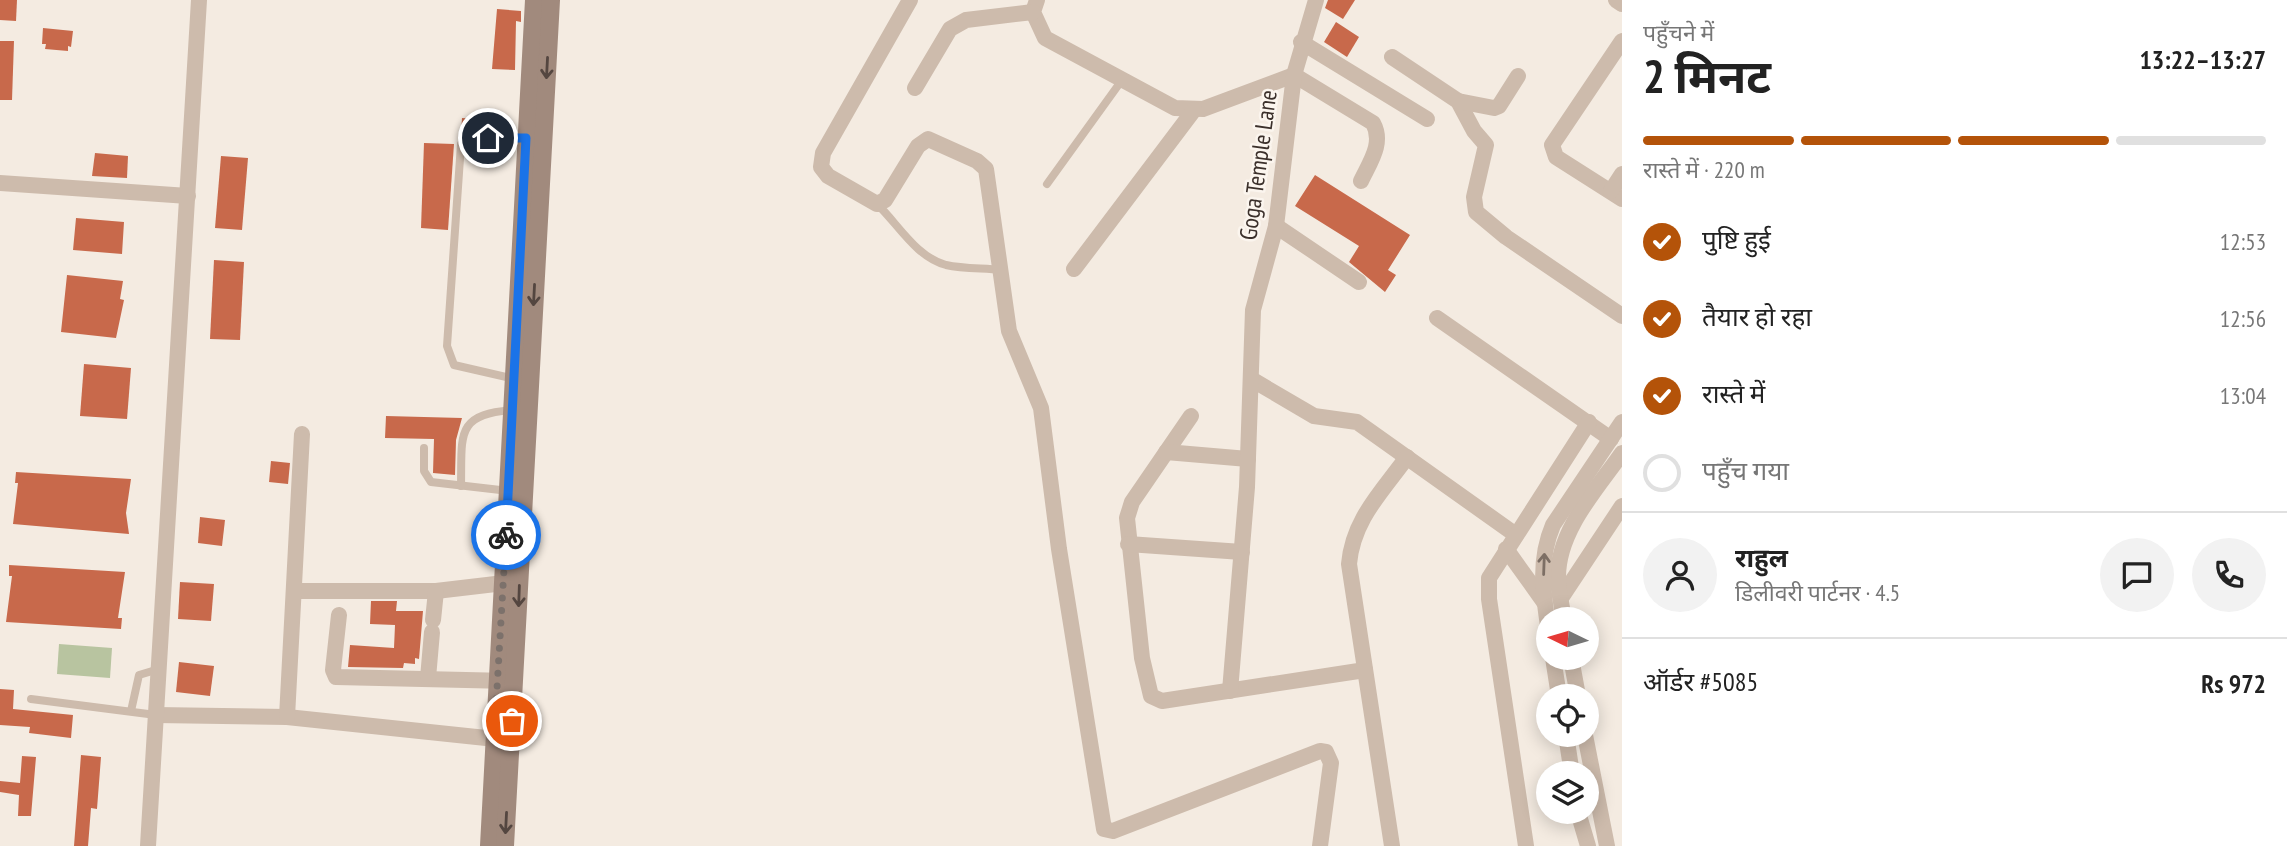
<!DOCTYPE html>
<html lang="hi">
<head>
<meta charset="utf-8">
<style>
	:root { --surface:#fff; --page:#f2f2f2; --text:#222; --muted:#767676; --line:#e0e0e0; --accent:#b45309 }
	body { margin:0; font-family:"PT Sans Narrow","Noto Sans Devanagari",sans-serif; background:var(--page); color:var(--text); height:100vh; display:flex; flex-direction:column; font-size:26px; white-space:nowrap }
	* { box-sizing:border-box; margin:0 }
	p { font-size:23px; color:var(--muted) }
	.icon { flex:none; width:38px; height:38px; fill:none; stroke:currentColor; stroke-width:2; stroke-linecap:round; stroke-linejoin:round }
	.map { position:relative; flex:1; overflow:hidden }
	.drawer { display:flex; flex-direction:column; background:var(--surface); width:665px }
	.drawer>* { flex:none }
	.needle { width:46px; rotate:275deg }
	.buttons { position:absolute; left:1536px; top:607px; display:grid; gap:14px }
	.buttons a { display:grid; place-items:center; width:63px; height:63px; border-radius:50%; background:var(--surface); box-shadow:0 4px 18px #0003; font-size:35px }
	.pin { position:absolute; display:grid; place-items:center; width:60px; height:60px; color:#fff; margin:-30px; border:4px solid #fff; border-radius:50%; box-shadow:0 2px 7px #0007 }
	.courier { position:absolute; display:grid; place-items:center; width:70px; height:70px; margin:-35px; border:5px solid #1a73e8; border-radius:50%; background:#fff; color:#222; box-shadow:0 2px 9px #0007 }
	.head em { font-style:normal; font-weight:700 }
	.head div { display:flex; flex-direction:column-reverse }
	.head { display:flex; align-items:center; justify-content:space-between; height:119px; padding:0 21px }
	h1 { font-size:46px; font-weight:700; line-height:52px }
	.bar { display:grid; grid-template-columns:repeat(4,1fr); gap:10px 7px; align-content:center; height:84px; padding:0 21px }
	.bar i { height:9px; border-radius:5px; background:var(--line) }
	.bar .current { background:var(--accent) }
	.bar p { grid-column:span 4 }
	.line { display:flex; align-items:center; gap:18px; padding:0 21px; border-top:2px solid var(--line) }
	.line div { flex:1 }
	.round { display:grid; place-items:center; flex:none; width:74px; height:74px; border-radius:37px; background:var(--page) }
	ol { padding:0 21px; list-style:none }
	li { display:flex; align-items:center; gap:21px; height:77px }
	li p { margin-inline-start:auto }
	li .icon { padding:7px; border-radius:50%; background:var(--accent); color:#fff; stroke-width:4 }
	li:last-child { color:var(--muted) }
	li i { width:38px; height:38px; border:4px solid var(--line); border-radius:50% }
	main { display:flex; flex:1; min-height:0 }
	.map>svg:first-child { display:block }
	.green { fill:#b8c4a0 }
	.building { fill:#c8694b }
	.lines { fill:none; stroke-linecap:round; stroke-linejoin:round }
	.lane { stroke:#cdbbac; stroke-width:8 }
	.street { stroke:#cdbbac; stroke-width:16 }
	.secondary { stroke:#a18a7d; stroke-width:18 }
	.oneway { stroke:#544640 }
	.oneway2 { stroke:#7d6f65 }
	.done { stroke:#7c716b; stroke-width:7; stroke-dasharray:0 12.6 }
	.route { stroke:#1a73e8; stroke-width:9 }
	.labels { text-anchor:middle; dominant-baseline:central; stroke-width:5; stroke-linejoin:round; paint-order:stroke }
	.street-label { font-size:24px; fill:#3b302b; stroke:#fbf5ee }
</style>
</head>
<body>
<main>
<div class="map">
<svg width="1622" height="846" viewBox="0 0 1622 846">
	<rect width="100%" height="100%" fill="#f4ebe1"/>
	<path class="green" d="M 59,644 L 112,648 L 110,678 L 57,674 Z"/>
	<g class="building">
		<path d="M 0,0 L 17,0 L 16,21 L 0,20 Z"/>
		<path d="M 1328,0 L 1355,0 L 1343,19 L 1325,8 Z"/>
		<path d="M 497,9 L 521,11 L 521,22 L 516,21 L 515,70 L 492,69 Z"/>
		<path d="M 1336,22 L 1359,37 L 1347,57 L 1324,42 Z"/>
		<path d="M 43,28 L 73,31 L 71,47 L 68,46 L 68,51 L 45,49 L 46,44 L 42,44 Z"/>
		<path d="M 0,41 L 14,41 L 12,100 L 0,100 Z"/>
		<path d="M 462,118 L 488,120 L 487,131 L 461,134 Z"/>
		<path d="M 424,143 L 454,144 L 448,230 L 421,228 Z"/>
		<path d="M 95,153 L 128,156 L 127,178 L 92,176 Z"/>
		<path d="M 221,156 L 248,158 L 242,230 L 215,228 Z"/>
		<path d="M 1315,175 L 1410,235 L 1388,270 L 1396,275 L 1385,292 L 1349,262 L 1359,246 L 1295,206 Z"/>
		<path d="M 76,218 L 124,222 L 122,254 L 73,250 Z"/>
		<path d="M 214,260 L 244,262 L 240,340 L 210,339 Z"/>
		<path d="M 67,275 L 123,281 L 120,299 L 124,300 L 116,338 L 61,332 Z"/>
		<path d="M 84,364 L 131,368 L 127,419 L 80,416 Z"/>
		<path d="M 386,416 L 462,418 L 456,440 L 455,475 L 433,473 L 434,439 L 385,438 Z"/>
		<path d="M 271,461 L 290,463 L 288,484 L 269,482 Z"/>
		<path d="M 16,472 L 131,479 L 126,513 L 129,534 L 13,524 L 18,483 L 15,483 Z"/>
		<path d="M 200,517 L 225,520 L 222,546 L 198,543 Z"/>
		<path d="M 9,565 L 125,572 L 118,618 L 122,618 L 121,629 L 6,622 L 12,576 L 9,576 Z"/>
		<path d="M 180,582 L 214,584 L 211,621 L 178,619 Z"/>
		<path d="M 371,601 L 397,601 L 396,611 L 423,611 L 419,659 L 415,658 L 415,664 L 404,663 L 403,668 L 348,667 L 350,645 L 394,648 L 395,625 L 370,624 Z"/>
		<path d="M 179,662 L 214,666 L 210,696 L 176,692 Z"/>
		<path d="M 0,689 L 14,690 L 13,709 L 73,715 L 71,738 L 29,733 L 30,727 L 0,725 Z"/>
		<path d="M 81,755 L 101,757 L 97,809 L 91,808 L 88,846 L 74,846 Z"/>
		<path d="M 22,756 L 36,757 L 31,816 L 18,816 L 19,795 L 0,792 L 0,781 L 20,783 Z"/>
	</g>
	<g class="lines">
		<g class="lane">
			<path d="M 1047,184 L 1122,80"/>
			<path d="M 877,204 C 898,224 916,257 946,265 C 964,269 983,268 1001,270"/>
			<path d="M 515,379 L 454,365 L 447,346 L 461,144 L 469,138 L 526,138"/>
			<path d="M 424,448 L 424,471 L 431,482 L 509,491"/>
			<path d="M 461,486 C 462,434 455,414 514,410"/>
			<path d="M 31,699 L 156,715"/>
			<path d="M 131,711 L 139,675 L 159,669"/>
		</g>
		<g class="street">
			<path d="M 910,0 L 823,153 L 821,167 L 828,176 L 877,204 L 885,200 L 918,146 L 928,139 L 977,161 L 986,169 L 1009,331 L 1041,408 L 1059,549 L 1104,829 L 1113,831 L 1320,751 L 1326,752 L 1331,763 L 1320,846"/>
			<path d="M 1037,0 L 1033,12 L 1045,38 L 1175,108 L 1203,109 L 1294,75 L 1373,123 C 1384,143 1370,162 1361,181"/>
			<path d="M 1616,0 L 1622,4"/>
			<path d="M 1622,41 L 1552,145 L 1556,157 L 1622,199"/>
			<path d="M 1301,42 L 1427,119"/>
			<path d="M 1392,57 L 1458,101 L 1474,131 L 1486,145 L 1474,197 L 1476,212 L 1506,237 L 1622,316"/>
			<path d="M 915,88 L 950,29 L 966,20 L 1033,12"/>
			<path d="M 1458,101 L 1494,108 L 1499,106 L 1518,76"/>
			<path d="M 0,183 L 188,196"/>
			<path d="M 1611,191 L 1622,174"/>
			<path d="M 1276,226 L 1359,282"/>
			<path d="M 1074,269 L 1194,110"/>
			<path d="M 1437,318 L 1611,439"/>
			<path d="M 1251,379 L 1314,416 L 1357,422 L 1516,535"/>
			<path d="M 1191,416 L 1132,502 L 1127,518 L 1142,658 L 1151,696 L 1162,701 L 1365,670"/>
			<path d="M 1166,452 L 1248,459"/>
			<path d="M 1128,544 L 1242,552"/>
			<path d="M 1506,549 L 1544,602"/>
			<path d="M 295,591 L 436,591 L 504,583"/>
			<path d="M 1561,598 L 1622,506"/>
			<path d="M 339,615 L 333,670 L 336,677 L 509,681"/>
			<path d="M 433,620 L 436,591"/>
			<path d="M 1564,620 C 1562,606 1558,590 1558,577 C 1558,530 1597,489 1622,453"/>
			<path d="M 1549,632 C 1543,595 1538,560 1553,525 L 1622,422"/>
			<path d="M 1553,658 L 1559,696"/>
			<path d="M 1571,658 L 1578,696"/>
			<path d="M 428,678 L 432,632"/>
			<path d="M 1230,691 L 1247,487 L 1253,310 L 1276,226 L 1294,75 L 1316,0"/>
			<path d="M 156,715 L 287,717 L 505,740"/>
			<path d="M 287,717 L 302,434"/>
			<path d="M 1566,735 L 1572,774"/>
			<path d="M 1585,735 L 1607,846"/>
			<path d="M 1578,812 L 1588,846"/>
			<path d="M 148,846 L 199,0"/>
			<path d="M 1392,846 L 1349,564 C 1353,519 1382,492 1407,457"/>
			<path d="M 1526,846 L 1489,599 L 1489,578 L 1589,422"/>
		</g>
		<g class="secondary">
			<path d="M 489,846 L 534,0"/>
			<path d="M 505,846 L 551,0"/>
		</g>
	</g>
	<defs><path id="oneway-shaft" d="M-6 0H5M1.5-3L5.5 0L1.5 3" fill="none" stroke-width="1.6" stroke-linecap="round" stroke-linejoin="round" transform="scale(1.75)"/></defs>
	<g class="oneway">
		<use href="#oneway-shaft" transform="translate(547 68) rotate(93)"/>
		<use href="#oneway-shaft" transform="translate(534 295) rotate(93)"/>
		<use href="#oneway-shaft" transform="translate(519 596) rotate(92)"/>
		<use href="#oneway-shaft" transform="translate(506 823) rotate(93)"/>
	</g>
	<use class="oneway2" href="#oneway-shaft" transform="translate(1544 564) rotate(-88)"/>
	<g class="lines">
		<path class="done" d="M 506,535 L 494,740 L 511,740 L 512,721"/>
		<path class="route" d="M 488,138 L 526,138 L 506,535"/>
	</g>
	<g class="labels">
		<g class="street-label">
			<text transform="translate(1258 165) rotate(-82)">Goga Temple Lane</text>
		</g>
	</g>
</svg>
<div class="buttons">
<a><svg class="needle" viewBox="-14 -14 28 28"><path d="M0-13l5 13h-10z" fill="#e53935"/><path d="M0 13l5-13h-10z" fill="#767676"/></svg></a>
<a><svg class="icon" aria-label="locate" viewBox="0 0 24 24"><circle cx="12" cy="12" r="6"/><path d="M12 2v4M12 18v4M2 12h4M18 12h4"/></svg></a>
<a><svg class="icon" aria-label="layers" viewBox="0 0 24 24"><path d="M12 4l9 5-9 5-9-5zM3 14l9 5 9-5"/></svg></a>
</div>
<div class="pin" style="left:512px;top:721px;background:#ea580c"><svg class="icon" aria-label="bag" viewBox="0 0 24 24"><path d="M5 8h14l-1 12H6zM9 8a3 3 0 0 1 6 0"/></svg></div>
<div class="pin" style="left:488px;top:138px;background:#1f2937"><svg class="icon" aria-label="home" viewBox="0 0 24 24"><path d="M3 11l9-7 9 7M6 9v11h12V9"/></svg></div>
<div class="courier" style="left:506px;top:535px"><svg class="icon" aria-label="bike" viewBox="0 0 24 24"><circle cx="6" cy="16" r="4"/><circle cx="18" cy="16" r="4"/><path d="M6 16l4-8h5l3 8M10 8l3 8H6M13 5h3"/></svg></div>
</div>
<section class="drawer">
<div class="head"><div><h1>2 मिनट</h1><p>पहुँचने में</p></div><em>13:22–13:27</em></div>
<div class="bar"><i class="current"></i><i class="current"></i><i class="current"></i><i></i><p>रास्ते में · 220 m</p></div>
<ol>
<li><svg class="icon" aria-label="check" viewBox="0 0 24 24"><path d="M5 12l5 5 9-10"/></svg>पुष्टि हुई<p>12:53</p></li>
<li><svg class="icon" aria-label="check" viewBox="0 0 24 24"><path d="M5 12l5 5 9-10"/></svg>तैयार हो रहा<p>12:56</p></li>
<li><svg class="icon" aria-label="check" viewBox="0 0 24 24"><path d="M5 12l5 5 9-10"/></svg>रास्ते में<p>13:04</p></li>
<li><i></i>पहुँच गया</li>
</ol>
<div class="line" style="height:126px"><a class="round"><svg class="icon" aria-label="person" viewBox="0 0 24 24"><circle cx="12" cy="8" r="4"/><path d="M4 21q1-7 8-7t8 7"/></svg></a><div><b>राहुल</b><p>डिलीवरी पार्टनर · 4.5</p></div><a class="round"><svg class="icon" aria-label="chat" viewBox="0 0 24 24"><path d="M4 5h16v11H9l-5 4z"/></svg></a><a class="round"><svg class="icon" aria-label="phone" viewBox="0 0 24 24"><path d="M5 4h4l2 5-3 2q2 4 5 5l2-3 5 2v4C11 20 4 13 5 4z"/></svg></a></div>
<div class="line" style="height:91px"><div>ऑर्डर #5085</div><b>Rs 972</b></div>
</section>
</main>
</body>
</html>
